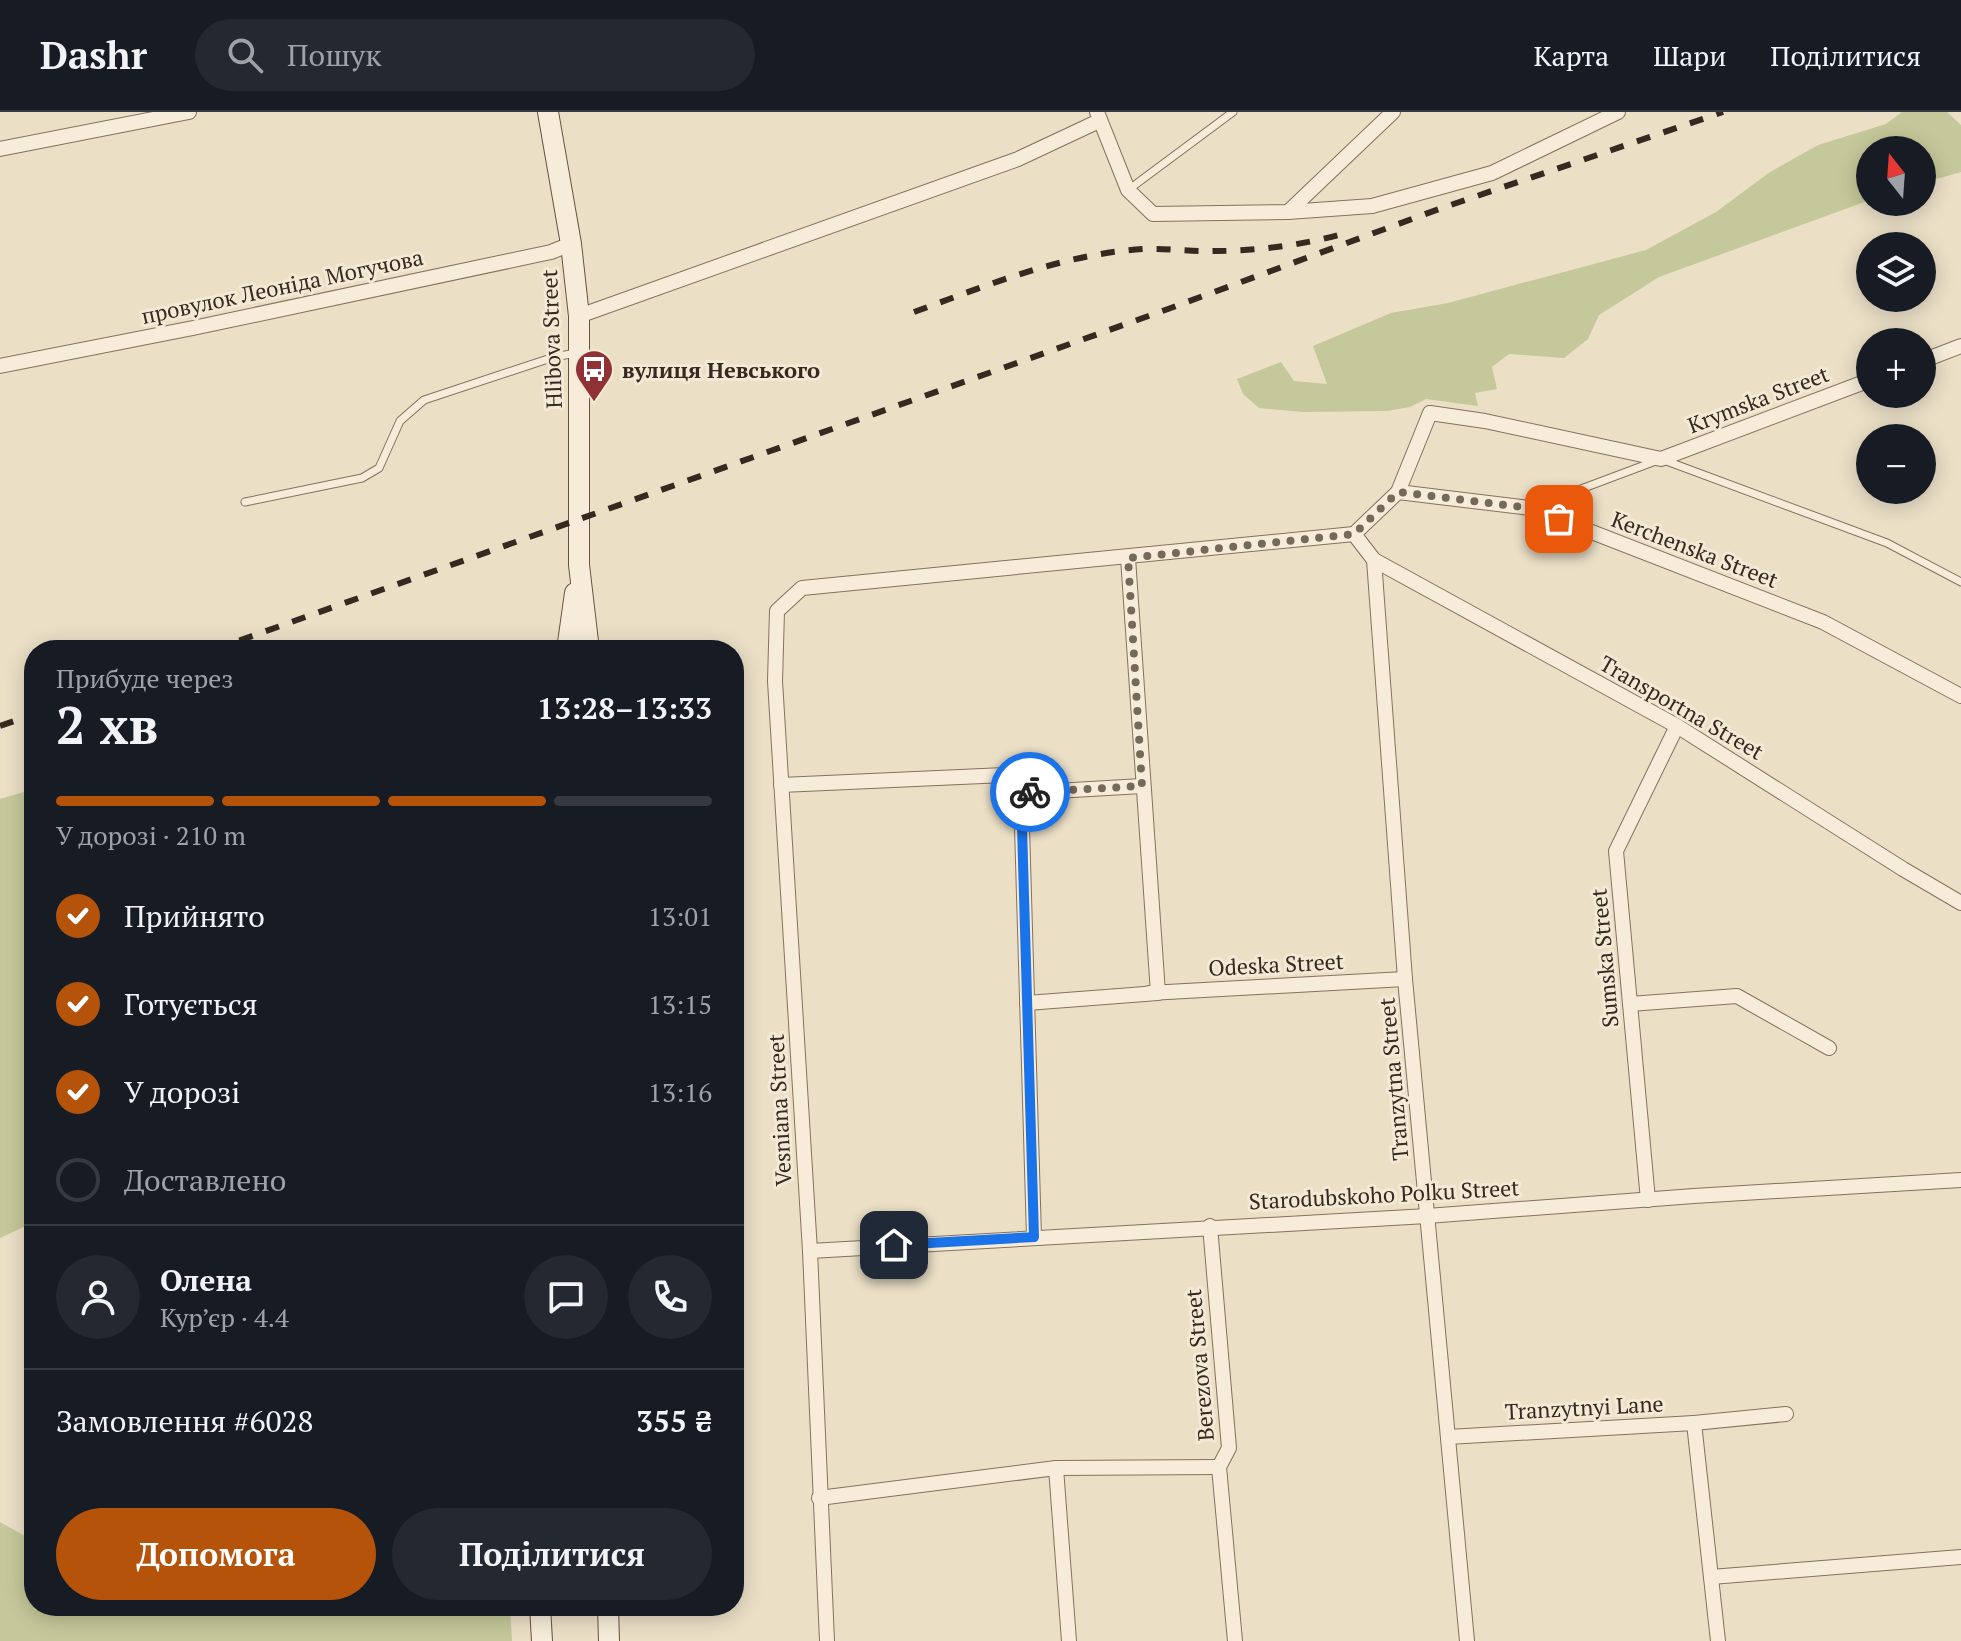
<!DOCTYPE html>
<html lang="uk">
<head>
<meta charset="utf-8">
<style>
	:root { --surface:#171b24; --page:#242831; --text:#f1f3f6; --muted:#9ea1a6; --line:#363941; --accent:#b45309 }
	body { margin:0; font-family:"PT Serif",serif; background:var(--page); color:var(--text); height:100vh; display:flex; flex-direction:column; font-size:30px; white-space:nowrap }
	* { box-sizing:border-box; margin:0 }
	p { font-size:26px; color:var(--muted) }
	.icon { flex:none; width:44px; height:44px; fill:none; stroke:currentColor; stroke-width:2; stroke-linecap:round; stroke-linejoin:round }
	.map { position:relative; flex:1; overflow:hidden }
	.sheet { position:absolute; left:24px; top:528px; width:720px; height:976px; display:flex; flex-direction:column; background:var(--surface); border-radius:32px; box-shadow:0 4px 20px #0003 }
	.sheet>* { flex:none }
	.needle { width:52px; rotate:343deg }
	.buttons { position:absolute; left:1856px; top:24px; display:grid; gap:16px }
	.buttons a { display:grid; place-items:center; width:80px; height:80px; border-radius:50%; background:var(--surface); box-shadow:0 4px 20px #0003; font-size:40px }
	.pin { position:absolute; display:grid; place-items:center; width:68px; height:68px; color:#fff; margin:-34px; border-radius:16px; box-shadow:0 4px 12px #0006 }
	.courier { position:absolute; display:grid; place-items:center; width:80px; height:80px; margin:-40px; border:6px solid #1a73e8; border-radius:50%; background:#fff; color:#222; box-shadow:0 2px 10px #0007 }
	.head em { font-style:normal; font-weight:800 }
	.head div { display:flex; flex-direction:column-reverse }
	.head { display:flex; align-items:center; justify-content:space-between; height:136px; padding:0 32px }
	h1 { font-size:52px; font-weight:800; line-height:60px }
	.bar { display:grid; grid-template-columns:repeat(4,1fr); gap:12px 8px; align-content:center; height:96px; padding:0 32px }
	.bar i { height:10px; border-radius:6px; background:var(--line) }
	.bar .active { background:var(--accent) }
	.bar p { grid-column:span 4 }
	.line { display:flex; align-items:center; gap:20px; padding:0 32px; border-top:2px solid var(--line) }
	.line div { flex:1 }
	.round { display:grid; place-items:center; flex:none; width:84px; height:84px; border-radius:42px; background:var(--page) }
	ol { padding:0 32px; list-style:none }
	li { display:flex; align-items:center; gap:24px; height:88px }
	li p { margin-inline-start:auto }
	li .icon { padding:8px; border-radius:50%; background:var(--accent); color:#fff; stroke-width:4 }
	li:last-child { color:var(--muted) }
	li i { width:44px; height:44px; border:4px solid var(--line); border-radius:50% }
	.action { display:flex; gap:16px; margin-top:auto; padding:16px 32px }
	.action a { flex:1; height:92px; border-radius:48px; background:var(--accent); color:#fff; font-size:32px; font-weight:800; line-height:92px; text-align:center }
	.action a+a { background:var(--page); color:var(--text) }
	header { display:flex; align-items:center; gap:48px; box-sizing:border-box; height:112px; padding:0 40px; background:var(--surface); border-bottom:2px solid var(--line) }
	header strong { font-size:38px }
	nav { display:flex; gap:44px; margin-inline-start:auto; font-size:28px }
	.search { width:560px; height:72px; background:var(--page); display:flex; align-items:center; gap:20px; box-sizing:border-box; padding:0 28px; border-radius:44px; color:var(--muted); font-size:30px }
	.map>svg:first-child { display:block }
	.green { fill:#c5c89a }
	.lines { fill:none; stroke-linecap:round; stroke-linejoin:round }
	.service-casing { stroke:#85715d; stroke-width:9 }
	.minor-casing { stroke:#85715d; stroke-width:16 }
	.secondary-casing { stroke:#675240; stroke-width:22 }
	.service { stroke:#f6ecd9; stroke-width:7 }
	.minor { stroke:#f6ecd9; stroke-width:14 }
	.secondary { stroke:#f6ecd9; stroke-width:20 }
	.rail { stroke:#362a20; stroke-width:6; stroke-dasharray:14 14; stroke-linecap:butt }
	.done { stroke:#75695a; stroke-width:8; stroke-dasharray:0 14.4 }
	.route { stroke:#1a73e8; stroke-width:10 }
	.labels { text-anchor:middle; dominant-baseline:central; stroke-width:6; stroke-linejoin:round; paint-order:stroke }
	.street-label { font-size:22px; fill:#362a20; stroke:#f3e9d5 }
	.poi-label { font-size:22px; font-weight:bold; fill:#362a20; stroke:#f3e9d5; text-anchor:start }
</style>
</head>
<body>
<header>
<strong>Dashr</strong>
<div class="search"><svg class="icon" aria-label="search" viewBox="0 0 24 24"><circle cx="10" cy="10" r="6"/><path d="M15 15l6 6"/></svg>Пошук</div>
<nav><a>Карта</a><a>Шари</a><a>Поділитися</a></nav>
</header>
<div class="map">
<svg width="1961" height="1529" viewBox="0 0 1961 1529">
	<rect width="100%" height="100%" fill="#ebdfc6"/>
	<g class="green">
		<path d="M 1902,0 L 1947,0 L 1961,13 L 1961,60 L 1922,71 L 1922,38 L 1870,38 L 1870,88 L 1659,165 L 1599,203 L 1588,227 L 1564,246 L 1509,242 L 1492,255 L 1497,277 L 1475,281 L 1478,294 L 1426,287 L 1410,295 L 1387,299 L 1303,300 L 1259,296 L 1243,282 L 1237,267 L 1281,250 L 1294,269 L 1327,272 L 1313,234 L 1391,201 L 1448,191 L 1646,138 L 1716,100 L 1770,60 L 1818,33 L 1886,12 Z"/>
		<path d="M 34,677 L 34,1110 L 0,1126 L 0,687 Z"/>
		<path d="M 0,1410 L 34,1429 L 34,1494 L 510,1494 L 512,1529 L 0,1529 Z"/>
	</g>
	<g class="lines">
		<g class="service-casing">
			<g id="service">
				<path d="M 1128,78 L 1233,0"/>
				<path d="M 245,390 L 362,366 L 379,356 L 400,309 L 424,288 L 554,245 L 576,241"/>
				<path d="M 1533,395 L 1661,347 L 1887,431 L 1961,470"/>
			</g>
		</g>
		<g class="minor-casing">
			<g id="minor">
				<path d="M 1097,0 L 1128,78 L 1153,102 L 1288,100 L 1393,0"/>
				<path d="M 0,37 L 189,0"/>
				<path d="M 1288,100 L 1372,94 L 1492,61 L 1618,0"/>
				<path d="M 579,204 L 1018,47 L 1099,9"/>
				<path d="M 1922,249 L 1961,234"/>
				<path d="M 0,254 L 193,216 L 551,140 L 571,132"/>
				<path d="M 1870,268 L 1661,347 L 1485,309 L 1430,301 L 1398,380 L 1354,422 L 1374,448 L 1677,614 L 1903,757 L 1961,791"/>
				<path d="M 1398,380 L 1530,396 L 1823,510 L 1961,584"/>
				<path d="M 1374,448 L 1405,867 L 1467,1529"/>
				<path d="M 781,673 L 1005,663 L 1021,681"/>
				<path d="M 1149,881 L 1405,867"/>
				<path d="M 1027,891 L 1158,881 L 1128,446"/>
				<path d="M 1630,892 L 1737,884 L 1829,936"/>
				<path d="M 1648,1088 L 1616,739 L 1677,614"/>
				<path d="M 1210,1114 L 1229,1336 L 1219,1355 L 1235,1529"/>
				<path d="M 1034,1125 L 1021,681 L 1142,674"/>
				<path d="M 810,1139 L 1427,1104 L 1694,1084 L 1961,1068"/>
				<path d="M 1694,1311 L 1786,1302"/>
				<path d="M 1448,1325 L 1694,1311 L 1718,1529"/>
				<path d="M 1056,1356 L 1069,1529"/>
				<path d="M 819,1386 L 1056,1356 L 1219,1355"/>
				<path d="M 1711,1465 L 1961,1445"/>
				<path d="M 827,1529 L 810,1139 L 775,569 L 777,499 L 802,476 L 1354,422"/>
			</g>
		</g>
		<g class="secondary-casing">
			<g id="secondary">
				<path d="M 548,0 L 571,132 L 579,204 L 579,453 L 589,538"/>
				<path d="M 567,538 L 575,481"/>
				<path d="M 540,1494 L 542,1529"/>
				<path d="M 608,1494 L 609,1529"/>
			</g>
		</g>
		<use href="#service" class="service"/>
		<use href="#minor" class="minor"/>
		<use href="#secondary" class="secondary"/>
		<g class="rail">
			<path d="M 914,200 C 988,173 1063,142 1143,137 C 1167,136 1191,140 1216,139 C 1257,139 1303,133 1342,122"/>
			<path d="M 213,538 L 1168,197 L 1439,97 L 1723,0"/>
			<path d="M 0,614 L 34,602"/>
		</g>
	</g>
	<g class="lines">
		<path class="done" d="M 1030,680 L 1142,674 L 1128,446 L 1354,422 L 1398,380 L 1530,396 L 1559,407"/>
		<path class="route" d="M 894,1133 L 1034,1125 L 1021,681 L 1030,680"/>
	</g>
	<defs>
		<g id="bus-pin" transform="scale(2)"><path d="M0 17L-7.5 6A9.5 9.5 0 1 1 7.5 6Z" fill="#903135" stroke="#f3e9d5"/><path d="M-5-6H5V4H4V6H2V4H-2V6H-4V4H-5ZM-3.5-4V0h7V-4ZM-3.5 1.2v1.5H-2V1.2ZM2 1.2v1.5H3.5V1.2Z" fill="#fff"/></g>
	</defs>
	<g fill-rule="evenodd">
		<use href="#bus-pin" x="594" y="257"/>
	</g>
	<g class="labels">
		<g class="street-label">
			<text transform="translate(282 174) rotate(-12)">провулок Леоніда Могучова</text>
			<text transform="translate(551 227) rotate(-92)">Hlibova Street</text>
			<text transform="translate(1758 287) rotate(-21)">Krymska Street</text>
			<text transform="translate(1695 437) rotate(21)">Kerchenska Street</text>
			<text transform="translate(1682 595) rotate(30)">Transportna Street</text>
			<text transform="translate(1604 846) rotate(-95)">Sumska Street</text>
			<text transform="translate(1276 852) rotate(-3)">Odeska Street</text>
			<text transform="translate(1393 967) rotate(-95)">Tranzytna Street</text>
			<text transform="translate(779 998) rotate(-93)">Vesniana Street</text>
			<text transform="translate(1384 1082) rotate(-3)">Starodubskoho Polku Street</text>
			<text transform="translate(1199 1253) rotate(-95)">Berezova Street</text>
			<text transform="translate(1584 1295) rotate(-3)">Tranzytnyi Lane</text>
		</g>
		<g class="poi-label">
			<text x="622" y="257">вулиця Невського</text>
		</g>
	</g>
</svg>
<div class="buttons">
<a><svg class="needle" viewBox="-14 -14 28 28"><path d="M0-13l5 13h-10z" fill="#e53935"/><path d="M0 13l5-13h-10z" fill="#9ea1a6"/></svg></a>
<a><svg class="icon" aria-label="layers" viewBox="0 0 24 24"><path d="M12 4l9 5-9 5-9-5zM3 14l9 5 9-5"/></svg></a>
<a>+</a>
<a>−</a>
</div>
<div class="pin" style="left:1559px;top:407px;background:#ea580c"><svg class="icon" aria-label="bag" viewBox="0 0 24 24"><path d="M5 8h14l-1 12H6zM9 8a3 3 0 0 1 6 0"/></svg></div>
<div class="pin" style="left:894px;top:1133px;background:#1f2937"><svg class="icon" aria-label="home" viewBox="0 0 24 24"><path d="M3 11l9-7 9 7M6 9v11h12V9"/></svg></div>
<div class="courier" style="left:1030px;top:680px"><svg class="icon" aria-label="bike" viewBox="0 0 24 24"><circle cx="6" cy="16" r="4"/><circle cx="18" cy="16" r="4"/><path d="M6 16l4-8h5l3 8M10 8l3 8H6M13 5h3"/></svg></div>
<section class="sheet">
<div class="head"><div><h1>2 хв</h1><p>Прибуде через</p></div><em>13:28–13:33</em></div>
<div class="bar"><i class="active"></i><i class="active"></i><i class="active"></i><i></i><p>У дорозі · 210 m</p></div>
<ol>
<li><svg class="icon" aria-label="check" viewBox="0 0 24 24"><path d="M5 12l5 5 9-10"/></svg>Прийнято<p>13:01</p></li>
<li><svg class="icon" aria-label="check" viewBox="0 0 24 24"><path d="M5 12l5 5 9-10"/></svg>Готується<p>13:15</p></li>
<li><svg class="icon" aria-label="check" viewBox="0 0 24 24"><path d="M5 12l5 5 9-10"/></svg>У дорозі<p>13:16</p></li>
<li><i></i>Доставлено</li>
</ol>
<div class="line" style="height:144px"><a class="round"><svg class="icon" aria-label="person" viewBox="0 0 24 24"><circle cx="12" cy="8" r="4"/><path d="M4 21q1-7 8-7t8 7"/></svg></a><div><b>Олена</b><p>Кур’єр · 4.4</p></div><a class="round"><svg class="icon" aria-label="chat" viewBox="0 0 24 24"><path d="M4 5h16v11H9l-5 4z"/></svg></a><a class="round"><svg class="icon" aria-label="phone" viewBox="0 0 24 24"><path d="M5 4h4l2 5-3 2q2 4 5 5l2-3 5 2v4C11 20 4 13 5 4z"/></svg></a></div>
<div class="line" style="height:104px"><div>Замовлення #6028</div><b>355 ₴</b></div>
<div class="action"><a>Допомога</a><a>Поділитися</a></div>
</section>
</div>
</body>
</html>
